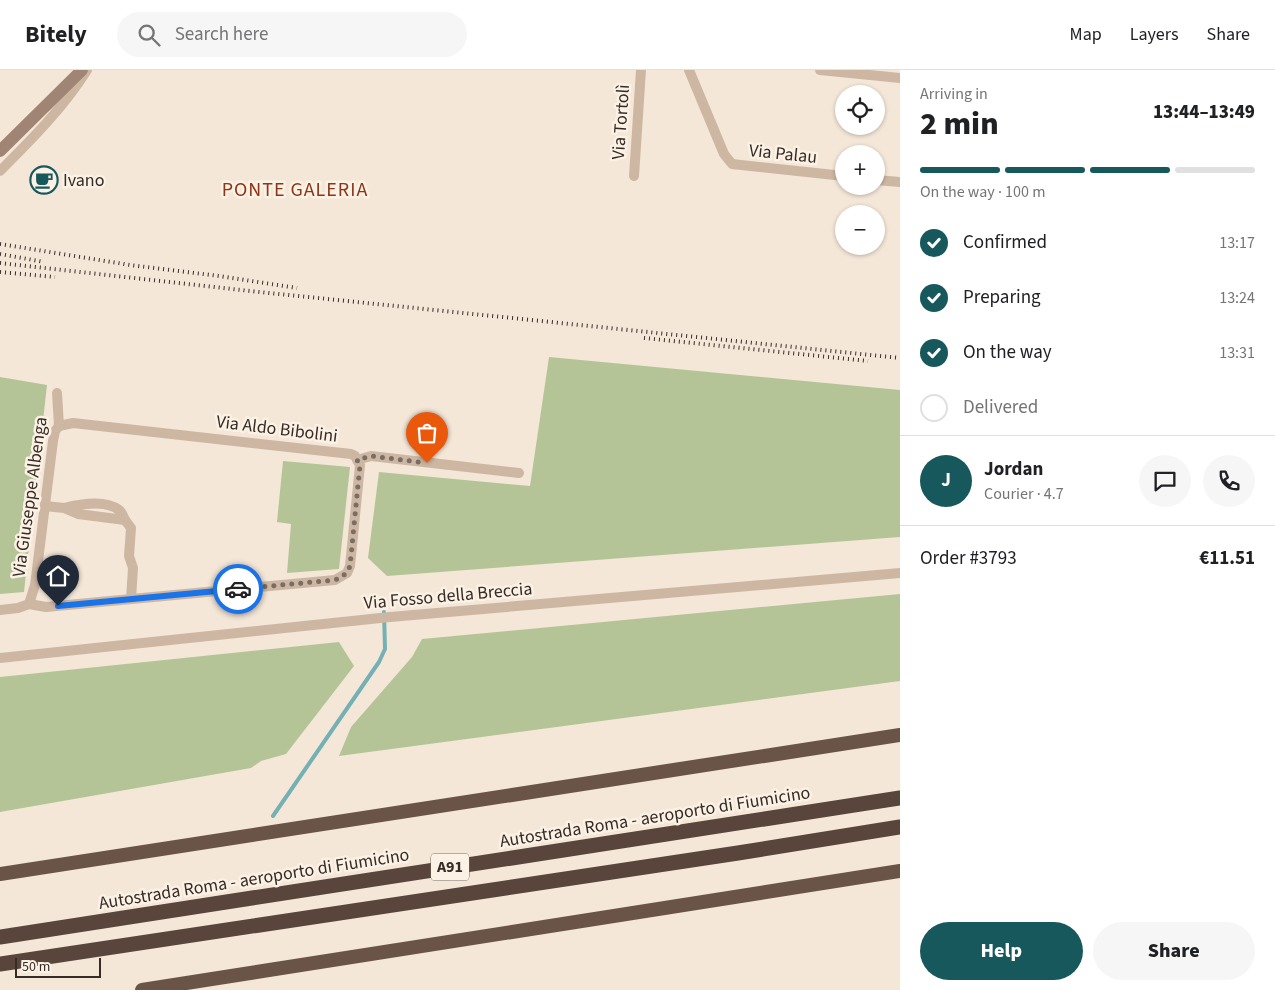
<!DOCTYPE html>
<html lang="en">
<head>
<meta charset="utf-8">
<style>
	:root { --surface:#fff; --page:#f6f6f6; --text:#202124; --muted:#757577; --line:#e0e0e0; --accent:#17585d }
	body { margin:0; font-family:"Source Sans 3",sans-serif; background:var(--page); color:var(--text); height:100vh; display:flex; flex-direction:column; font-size:19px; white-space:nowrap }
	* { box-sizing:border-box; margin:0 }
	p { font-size:16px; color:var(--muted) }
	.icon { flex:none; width:28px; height:28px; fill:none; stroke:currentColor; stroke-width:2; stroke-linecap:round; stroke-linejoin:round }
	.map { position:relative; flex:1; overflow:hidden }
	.details { display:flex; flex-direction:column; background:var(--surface); width:375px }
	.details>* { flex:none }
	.controls { position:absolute; left:835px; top:15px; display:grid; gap:10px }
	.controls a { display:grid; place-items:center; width:50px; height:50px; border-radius:50%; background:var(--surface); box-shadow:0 1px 4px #0004; font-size:25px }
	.scale { position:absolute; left:15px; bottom:12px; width:86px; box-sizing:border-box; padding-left:5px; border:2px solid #372b26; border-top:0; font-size:14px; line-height:18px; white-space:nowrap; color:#372b26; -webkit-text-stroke:4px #fbf1e5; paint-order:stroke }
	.pin { position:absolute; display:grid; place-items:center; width:42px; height:42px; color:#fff; margin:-51px -21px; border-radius:50% 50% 50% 0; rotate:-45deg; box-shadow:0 0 5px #0007 }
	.pin .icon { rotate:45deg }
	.courier { position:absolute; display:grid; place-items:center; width:50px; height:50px; margin:-25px; border:4px solid #1a73e8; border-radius:50%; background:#fff; color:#222; box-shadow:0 1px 6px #0007 }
	.headline em { font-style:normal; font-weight:800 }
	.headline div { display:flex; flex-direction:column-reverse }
	.headline { display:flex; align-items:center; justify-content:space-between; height:85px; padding:0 20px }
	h1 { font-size:32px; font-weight:800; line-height:38px }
	.bar { display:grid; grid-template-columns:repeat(4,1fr); gap:8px 5px; align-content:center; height:60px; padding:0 20px }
	.bar i { height:6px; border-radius:4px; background:var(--line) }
	.bar .active { background:var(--accent) }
	.bar p { grid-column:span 4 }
	.line { display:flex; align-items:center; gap:12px; padding:0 20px; border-top:1px solid var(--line) }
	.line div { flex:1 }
	.round { display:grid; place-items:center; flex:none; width:52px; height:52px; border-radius:26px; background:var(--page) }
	ol { padding:0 20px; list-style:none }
	li { display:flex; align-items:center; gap:15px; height:55px }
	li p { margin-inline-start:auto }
	li .icon { padding:5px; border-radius:50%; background:var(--accent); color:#fff; stroke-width:4 }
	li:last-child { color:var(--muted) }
	li i { width:28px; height:28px; border:2px solid var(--line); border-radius:50% }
	.cta { display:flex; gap:10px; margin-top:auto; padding:10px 20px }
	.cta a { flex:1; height:58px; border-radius:30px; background:var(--accent); color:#fff; font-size:20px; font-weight:800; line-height:58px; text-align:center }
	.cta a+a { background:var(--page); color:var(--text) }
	header { display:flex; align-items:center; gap:30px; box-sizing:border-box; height:70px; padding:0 25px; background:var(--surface); border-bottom:1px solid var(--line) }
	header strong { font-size:24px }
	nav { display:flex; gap:28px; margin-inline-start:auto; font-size:18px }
	.search { width:350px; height:45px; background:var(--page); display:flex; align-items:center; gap:12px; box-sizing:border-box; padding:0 18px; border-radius:28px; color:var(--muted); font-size:19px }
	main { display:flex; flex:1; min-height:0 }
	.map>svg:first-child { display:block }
	.green { fill:#b5c497 }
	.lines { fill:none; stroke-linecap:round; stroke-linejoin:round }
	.stream { stroke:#74b0b4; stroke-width:4 }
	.minor { stroke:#cdb7a3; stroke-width:10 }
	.secondary { stroke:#a18574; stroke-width:12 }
	.trunk { stroke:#6a5448; stroke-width:14 }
	.motorway { stroke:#59453c; stroke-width:15 }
	.rail { stroke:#372b26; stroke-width:4; stroke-dasharray:1 4; stroke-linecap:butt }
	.done { stroke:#796d64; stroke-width:5; stroke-dasharray:0 9 }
	.route { stroke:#1a73e8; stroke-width:6 }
	.labels { text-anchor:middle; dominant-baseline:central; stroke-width:5; stroke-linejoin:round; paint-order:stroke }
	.shield { fill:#fbf1e5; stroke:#72665f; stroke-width:1 }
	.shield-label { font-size:16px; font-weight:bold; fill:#372b26 }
	.street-label { font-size:18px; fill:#372b26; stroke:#fbf1e5 }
	.poi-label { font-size:18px; fill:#372b26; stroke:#fbf1e5; text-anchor:start }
	.quarter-label { font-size:20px; letter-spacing:1px; fill:#8e3417; stroke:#fbf1e5 }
</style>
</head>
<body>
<header>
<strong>Bitely</strong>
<div class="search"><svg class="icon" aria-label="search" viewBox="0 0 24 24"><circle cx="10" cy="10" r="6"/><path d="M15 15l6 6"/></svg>Search here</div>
<nav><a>Map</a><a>Layers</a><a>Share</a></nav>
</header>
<main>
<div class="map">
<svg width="900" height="920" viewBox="0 0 900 920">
	<rect width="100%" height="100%" fill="#f4e7d8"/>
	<g class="green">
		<path d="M 549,287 L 900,320 L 900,467 L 387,506 L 368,488 L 379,402 L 530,416 Z"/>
		<path d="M 0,307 L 47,315 L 24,522 L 0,524 Z"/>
		<path d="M 283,391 L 350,397 L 339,499 L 287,503 L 291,454 L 277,452 Z"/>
		<path d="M 900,524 L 900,611 L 339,686 L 351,657 L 412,587 L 422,569 Z"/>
		<path d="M 339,572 L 354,596 L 286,684 L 261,691 L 251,698 L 0,742 L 0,607 Z"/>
	</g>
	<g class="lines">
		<path class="stream" d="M 273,746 L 379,592 L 385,579 L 384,542"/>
		<g class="minor">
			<path d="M 689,0 L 724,84 L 732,94 L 844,106"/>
			<path d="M 820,0 L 900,8"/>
			<path d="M 0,101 C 32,69 63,38 87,0"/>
			<path d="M 634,106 L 641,0"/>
			<path d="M 876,110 L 900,112"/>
			<path d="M 357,390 L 371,386 L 519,403"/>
			<path d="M 45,436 L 64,438 L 78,444 L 125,450 C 123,446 122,442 119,440 C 105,429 80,434 64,438"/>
			<path d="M 125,450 L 131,458 L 129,486 L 133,498 L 131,529"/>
			<path d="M 29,534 L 35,515 L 53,371 L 55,361 L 59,356 L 57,323"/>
			<path d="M 0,540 L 18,538 L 29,534 L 46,537 L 335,510 L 347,503 L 350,496 L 360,395 L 355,386 L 351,384 L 73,353 L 59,356"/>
			<path d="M 0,588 L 390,547 L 900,503"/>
		</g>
		<path class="secondary" d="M 0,81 L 82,0"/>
		<g class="trunk">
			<path d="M 0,804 L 900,665"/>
			<path d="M 142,920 L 900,801"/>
		</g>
		<g class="motorway">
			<path d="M 0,867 L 900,728"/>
			<path d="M 0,894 L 738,783 L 900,757"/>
		</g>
		<g class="rail">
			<path d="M 0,174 L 130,195 L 219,206 L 297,218"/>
			<path d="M 0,184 L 44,192"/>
			<path d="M 0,193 L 250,221 L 900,288"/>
			<path d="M 0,202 L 55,207"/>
			<path d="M 644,268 L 868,291"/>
		</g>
	</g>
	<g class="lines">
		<path class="done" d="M 238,519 L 335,510 C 343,506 347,504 350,496 L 360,395 L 357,390 L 371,386 L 427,393"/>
		<path class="route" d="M 58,536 L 238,519"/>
	</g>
	<defs>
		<g id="cafe-ring" transform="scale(1.4375)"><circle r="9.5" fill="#fbf1e5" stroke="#17585d" stroke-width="1.5"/><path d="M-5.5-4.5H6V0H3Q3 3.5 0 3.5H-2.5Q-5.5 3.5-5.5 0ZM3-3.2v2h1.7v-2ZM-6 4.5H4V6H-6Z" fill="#17585d"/></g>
	</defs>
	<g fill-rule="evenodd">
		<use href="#cafe-ring" x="44" y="110"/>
	</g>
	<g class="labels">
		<rect class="shield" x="431" y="783.5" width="38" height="27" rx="4"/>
		<g class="shield-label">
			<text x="450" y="797">A91</text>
		</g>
		<g class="street-label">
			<text transform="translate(621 52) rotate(-86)">Via Tortolì</text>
			<text transform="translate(783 84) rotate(6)">Via Palau</text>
			<text transform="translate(277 359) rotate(7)">Via Aldo Bibolini</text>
			<text transform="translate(30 427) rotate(-82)">Via Giuseppe Albenga</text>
			<text transform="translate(448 526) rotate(-5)">Via Fosso della Breccia</text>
			<text transform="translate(655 747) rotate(-9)">Autostrada Roma - aeroporto di Fiumicino</text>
			<text transform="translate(254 809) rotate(-9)">Autostrada Roma - aeroporto di Fiumicino</text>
		</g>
		<g class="poi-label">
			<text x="63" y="110">Ivano</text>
		</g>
		<g class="quarter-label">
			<text x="295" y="120">PONTE GALERIA</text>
		</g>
	</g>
</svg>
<div class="controls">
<a><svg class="icon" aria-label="locate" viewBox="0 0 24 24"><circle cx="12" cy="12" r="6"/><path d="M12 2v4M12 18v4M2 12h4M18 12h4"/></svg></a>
<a>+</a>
<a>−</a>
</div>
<div class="scale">50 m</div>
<div class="pin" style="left:427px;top:393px;background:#ea580c"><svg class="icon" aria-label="bag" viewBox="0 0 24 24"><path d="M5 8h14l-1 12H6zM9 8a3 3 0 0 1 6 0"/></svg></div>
<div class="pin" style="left:58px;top:536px;background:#1f2937"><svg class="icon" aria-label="home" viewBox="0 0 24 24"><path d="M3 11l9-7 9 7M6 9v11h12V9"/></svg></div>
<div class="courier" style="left:238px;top:519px"><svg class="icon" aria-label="car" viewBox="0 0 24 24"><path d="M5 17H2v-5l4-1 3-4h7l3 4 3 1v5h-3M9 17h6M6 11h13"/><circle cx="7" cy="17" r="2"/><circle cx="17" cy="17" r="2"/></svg></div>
</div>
<section class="details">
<div class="headline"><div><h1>2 min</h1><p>Arriving in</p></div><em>13:44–13:49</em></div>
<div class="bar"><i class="active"></i><i class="active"></i><i class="active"></i><i></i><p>On the way · 100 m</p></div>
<ol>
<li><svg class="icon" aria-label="check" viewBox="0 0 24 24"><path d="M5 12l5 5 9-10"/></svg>Confirmed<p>13:17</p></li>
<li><svg class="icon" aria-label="check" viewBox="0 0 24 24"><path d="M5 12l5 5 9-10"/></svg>Preparing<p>13:24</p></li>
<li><svg class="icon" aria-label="check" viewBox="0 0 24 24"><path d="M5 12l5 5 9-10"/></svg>On the way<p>13:31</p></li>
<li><i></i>Delivered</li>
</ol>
<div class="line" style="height:90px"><b class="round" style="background:var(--accent);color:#fff">J</b><div><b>Jordan</b><p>Courier · 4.7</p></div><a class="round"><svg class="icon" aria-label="chat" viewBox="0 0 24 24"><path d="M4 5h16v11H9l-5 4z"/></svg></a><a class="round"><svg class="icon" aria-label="phone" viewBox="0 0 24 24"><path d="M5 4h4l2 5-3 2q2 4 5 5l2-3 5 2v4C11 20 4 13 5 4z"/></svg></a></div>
<div class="line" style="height:65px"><div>Order #3793</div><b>€11.51</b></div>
<div class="cta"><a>Help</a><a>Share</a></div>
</section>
</main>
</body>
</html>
